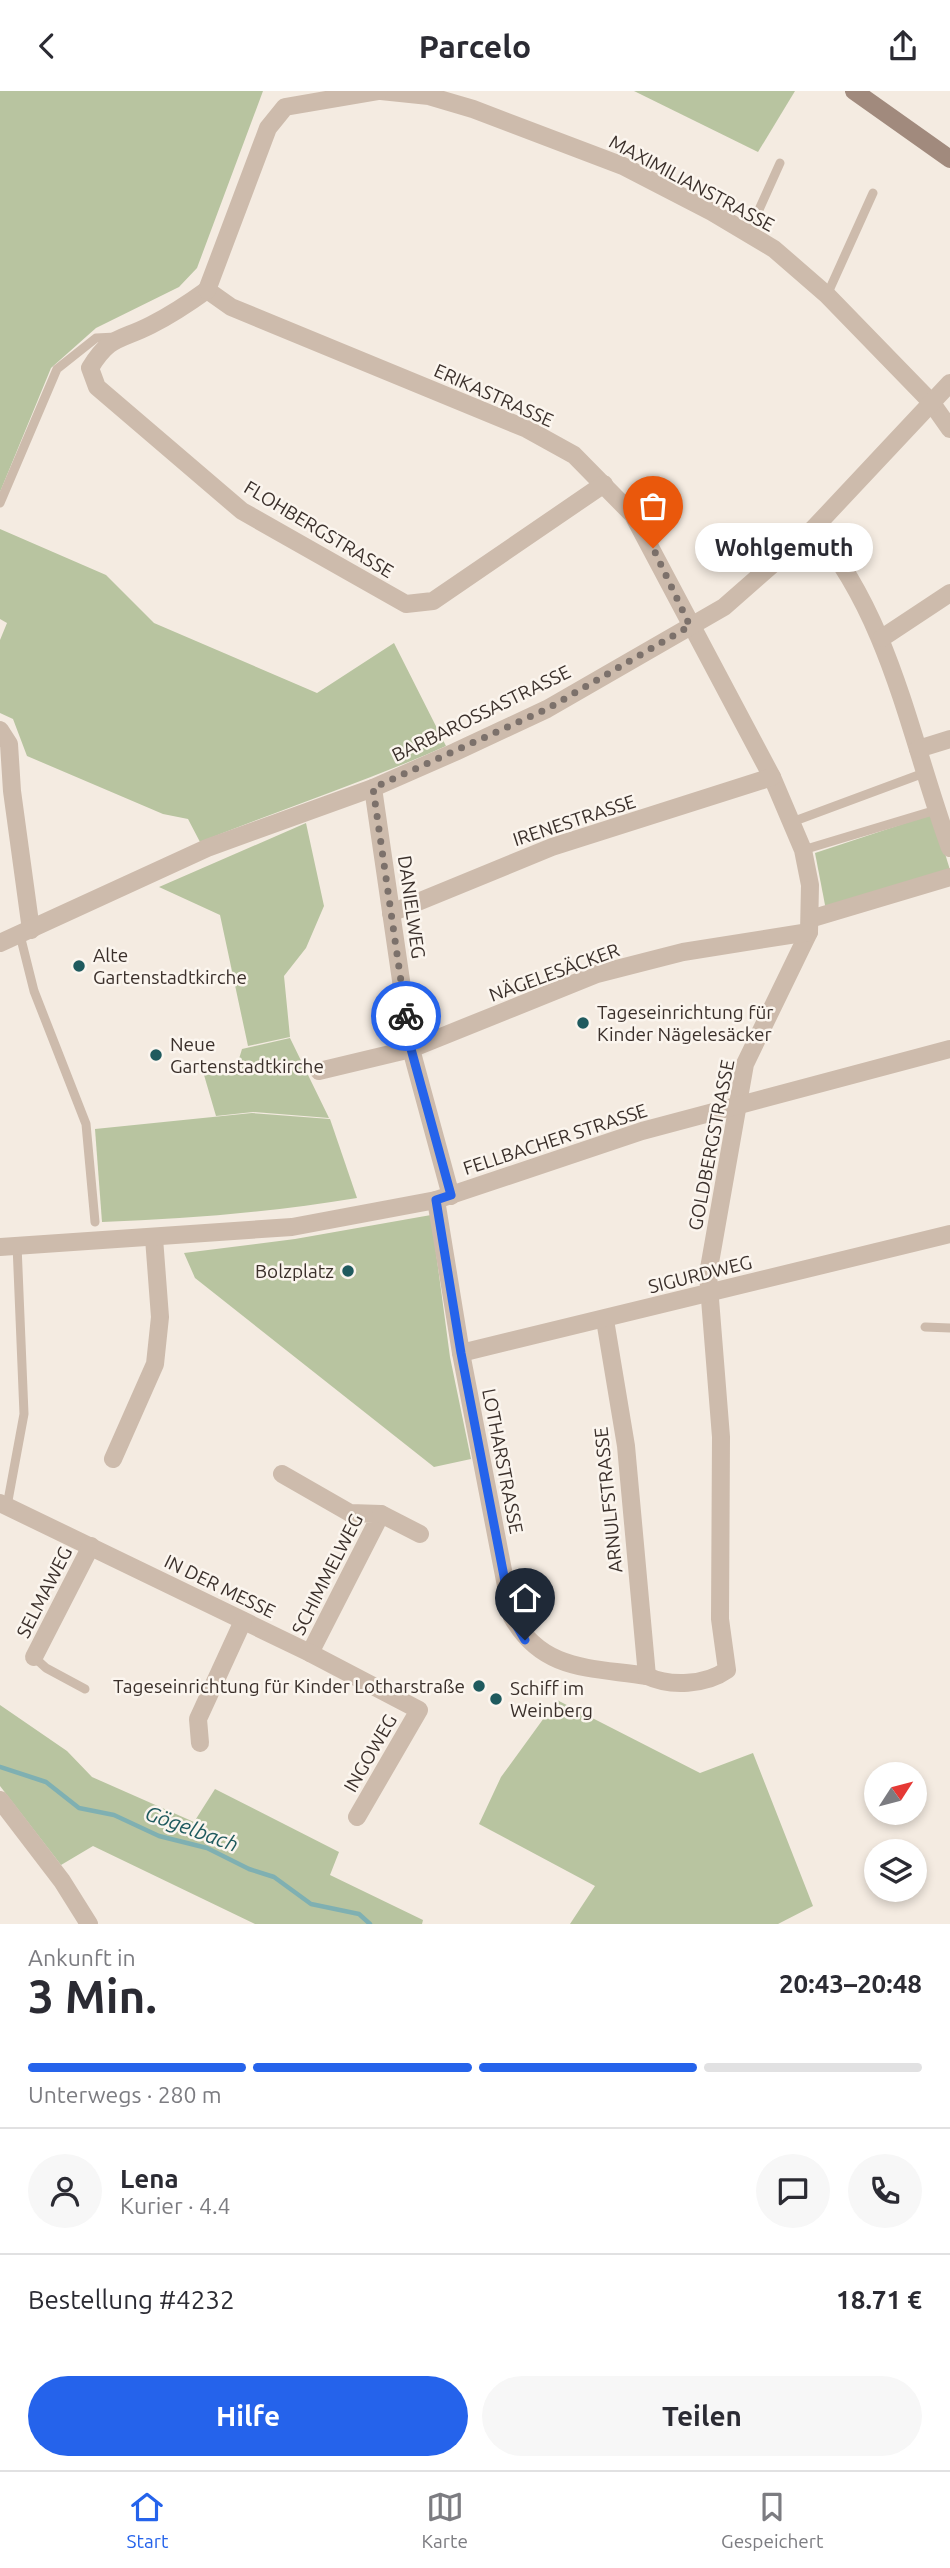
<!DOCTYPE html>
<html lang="de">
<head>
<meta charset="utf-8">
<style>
	:root { --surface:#fff; --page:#f7f7f7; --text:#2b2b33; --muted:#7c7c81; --line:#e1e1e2; --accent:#2563eb }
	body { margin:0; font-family:Ubuntu,sans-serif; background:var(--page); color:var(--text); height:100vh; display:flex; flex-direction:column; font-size:26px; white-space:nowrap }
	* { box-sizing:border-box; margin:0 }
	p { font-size:23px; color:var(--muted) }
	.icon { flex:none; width:38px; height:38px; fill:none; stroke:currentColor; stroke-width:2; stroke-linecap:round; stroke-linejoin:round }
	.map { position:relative; height:1833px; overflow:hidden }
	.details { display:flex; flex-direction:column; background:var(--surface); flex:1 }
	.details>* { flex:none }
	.needle { width:46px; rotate:54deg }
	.buttons { position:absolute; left:864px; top:1671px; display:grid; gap:14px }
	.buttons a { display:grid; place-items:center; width:63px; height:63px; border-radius:50%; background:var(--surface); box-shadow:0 4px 10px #0003; font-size:35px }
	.pin { position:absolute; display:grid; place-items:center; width:60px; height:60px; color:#fff; margin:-72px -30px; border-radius:50% 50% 50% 0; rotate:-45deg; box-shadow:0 0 7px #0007 }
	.pin .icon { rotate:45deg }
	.courier { position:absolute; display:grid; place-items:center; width:70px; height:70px; margin:-35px; border:5px solid #2563eb; border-radius:50%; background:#fff; color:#222; box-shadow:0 2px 9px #0007 }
	.bubble { position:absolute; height:49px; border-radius:24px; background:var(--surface); box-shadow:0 4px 10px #0003; font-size:23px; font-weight:700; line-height:49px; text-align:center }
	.overview em { font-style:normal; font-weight:700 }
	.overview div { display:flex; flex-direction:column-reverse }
	.overview { display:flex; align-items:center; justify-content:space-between; height:119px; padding:0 28px }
	h1 { font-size:46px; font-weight:700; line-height:52px }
	.bar { display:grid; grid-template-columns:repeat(4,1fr); gap:10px 7px; align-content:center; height:84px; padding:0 28px }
	.bar i { height:9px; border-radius:5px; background:var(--line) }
	.bar .active { background:var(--accent) }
	.bar p { grid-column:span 4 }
	.line { display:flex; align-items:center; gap:18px; padding:0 28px; border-top:2px solid var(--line) }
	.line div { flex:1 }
	.round { display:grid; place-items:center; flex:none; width:74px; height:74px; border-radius:37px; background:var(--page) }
	.button { display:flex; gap:14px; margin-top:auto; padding:14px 28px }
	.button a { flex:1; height:80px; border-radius:42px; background:var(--accent); color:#fff; font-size:28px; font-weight:700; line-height:80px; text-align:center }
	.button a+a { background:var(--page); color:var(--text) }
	header { display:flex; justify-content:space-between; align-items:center; height:91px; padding:0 28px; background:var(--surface); font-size:32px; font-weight:700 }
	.dock { display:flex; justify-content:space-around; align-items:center; height:98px; border-top:2px solid var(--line); background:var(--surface); font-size:19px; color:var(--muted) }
	.dock a { display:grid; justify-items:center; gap:4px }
	.dock .active { color:var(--accent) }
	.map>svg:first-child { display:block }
	.green { fill:#b8c4a0 }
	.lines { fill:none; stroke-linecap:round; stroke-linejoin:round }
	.stream { stroke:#7fb0b2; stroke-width:4.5 }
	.service { stroke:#cdbbac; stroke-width:9 }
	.minor { stroke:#cdbbac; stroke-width:18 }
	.tertiary { stroke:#cdbbac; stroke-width:18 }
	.secondary { stroke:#a18a7d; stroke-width:18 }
	.done { stroke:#7c716b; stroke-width:7; stroke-dasharray:0 12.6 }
	.route { stroke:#2563eb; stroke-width:9 }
	.poi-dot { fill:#1f5a5e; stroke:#fbf5ee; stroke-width:2.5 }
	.labels { text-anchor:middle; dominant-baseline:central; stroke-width:5; stroke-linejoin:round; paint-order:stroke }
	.street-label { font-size:19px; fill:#3b302b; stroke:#fbf5ee }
	.poi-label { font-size:19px; fill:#3b302b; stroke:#fbf5ee; text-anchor:start }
	.water-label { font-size:21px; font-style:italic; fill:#1f5a5e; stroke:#fbf5ee }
</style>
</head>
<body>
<header><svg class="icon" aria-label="back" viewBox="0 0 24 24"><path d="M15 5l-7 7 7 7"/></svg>Parcelo<svg class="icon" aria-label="share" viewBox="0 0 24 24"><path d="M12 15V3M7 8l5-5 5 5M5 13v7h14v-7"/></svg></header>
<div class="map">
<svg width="950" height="1833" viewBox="0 0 950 1833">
	<rect width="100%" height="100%" fill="#f4ebe1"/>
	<g class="green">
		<path d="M 0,0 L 263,0 L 197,177 L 179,196 L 96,237 L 51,277 L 0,401 Z"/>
		<path d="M 634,0 L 795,0 L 758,61 Z"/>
		<path d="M 0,438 L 106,484 L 154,532 L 317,602 L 394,552 L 446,655 C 365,691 282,718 200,751 L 188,728 L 163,723 L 27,665 L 13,628 L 0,622 L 0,549 L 7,532 L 0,528 Z"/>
		<path d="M 933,723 L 950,779 L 826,819 L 815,762 Z"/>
		<path d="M 306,732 L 324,815 L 306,857 L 284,885 L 290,946 L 248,955 L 220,824 L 159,796 Z"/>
		<path d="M 290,947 L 329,1027 L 253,1021 L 216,1025 L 204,984 L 235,981 L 242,958 Z"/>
		<path d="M 252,1022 L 330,1028 L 357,1107 C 272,1121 188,1128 102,1131 L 95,1038 Z"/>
		<path d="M 431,1124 L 450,1266 L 471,1368 L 434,1376 L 195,1187 L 184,1162 L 295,1148 Z"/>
		<path d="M 557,1609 L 700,1682 L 753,1662 L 813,1815 L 778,1833 L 570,1833 L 595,1795 L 479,1733 L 501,1686 Z"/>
		<path d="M 0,1614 L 67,1660 L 92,1686 L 194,1731 L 215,1698 L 339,1761 L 330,1784 L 423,1829 L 422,1833 L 255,1833 L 93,1755 L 61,1774 L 0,1695 Z"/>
	</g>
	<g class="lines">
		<path class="stream" d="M 0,1676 L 46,1691 L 79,1717 L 114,1724 L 159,1745 L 207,1757 L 249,1778 L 274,1786 L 311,1813 L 359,1823 L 370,1833"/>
		<g class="service">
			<path d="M 748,143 L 780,72"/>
			<path d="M 827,204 L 873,102"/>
			<path d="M 0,412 L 57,278 L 96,247 L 116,246"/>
			<path d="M 792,731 L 924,682"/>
			<path d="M 803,759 L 936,719"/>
			<path d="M 20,844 L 34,900 L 86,1033 L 95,1131"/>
			<path d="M 925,1236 L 950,1237"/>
			<path d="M 7,1415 L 24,1323 L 17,1154"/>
			<path d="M 34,1566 L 46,1577 L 85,1598"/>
		</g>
		<g class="minor">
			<path d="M 381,0 L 429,5 L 473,18 L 623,75 L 712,121 L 774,158 L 827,204 L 931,311 L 950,338"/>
			<path d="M 207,199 L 231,216 L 527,338 L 574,364 L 633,424 L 772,686 L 803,759 L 810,794 L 809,841 L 745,973 L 708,1183 L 721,1346 L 720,1528 L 727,1579 C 706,1594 670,1596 647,1585 C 591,1576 543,1581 512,1526 L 461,1262 L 436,1109"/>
			<path d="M 207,199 C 189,212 171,224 151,234 C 120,250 110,244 90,277 L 97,296 L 242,420 L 406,513 L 433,510 L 604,393"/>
			<path d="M 207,199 L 268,37 L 285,16 L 379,0"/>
			<path d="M 814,437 C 891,527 910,648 950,757"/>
			<path d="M 882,547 L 950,502"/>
			<path d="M 0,639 L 9,653 L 12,700 L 31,839"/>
			<path d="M 918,658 L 950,648"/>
			<path d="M 373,697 L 411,958 L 451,1105"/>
			<path d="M 391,822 L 552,756 L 772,686"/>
			<path d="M 810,828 L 950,786"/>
			<path d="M 0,852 L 207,757 L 373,697 L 455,661 L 547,618 L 724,516 L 814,437 L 950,292"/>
			<path d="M 319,980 L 411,958 L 597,883 L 683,861 L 809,841"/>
			<path d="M 605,1229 L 626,1355 L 647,1585"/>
			<path d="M 461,1262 L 950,1143"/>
			<path d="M 113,1368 L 155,1273 L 160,1226 L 154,1147"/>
			<path d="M 282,1383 L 350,1422 L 381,1423 L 310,1562"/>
			<path d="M 0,1412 L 310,1562 L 419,1619 L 357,1726"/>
			<path d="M 381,1423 L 420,1443"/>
			<path d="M 34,1566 L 91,1455"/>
			<path d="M 200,1652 L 198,1628 L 243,1530"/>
			<path d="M 0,1709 L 62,1790 L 89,1833"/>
		</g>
		<path class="tertiary" d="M 0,1156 L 292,1136 L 436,1109 L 642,1040 L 950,958"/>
		<path class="secondary" d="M 854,0 L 950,68"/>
	</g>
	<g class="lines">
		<path class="done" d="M 406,925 L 373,697 L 547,618 L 690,535 L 653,457"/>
		<path class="route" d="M 406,925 L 411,958 L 451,1104 L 436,1109 L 461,1262 L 512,1527 L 525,1549"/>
	</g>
	<g class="poi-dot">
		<circle cx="79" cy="875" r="7"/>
		<circle cx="583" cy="932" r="7"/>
		<circle cx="156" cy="964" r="7"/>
		<circle cx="348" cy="1180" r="7"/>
		<circle cx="479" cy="1595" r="7"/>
		<circle cx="496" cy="1608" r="7"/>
	</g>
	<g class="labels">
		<g class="street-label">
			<text transform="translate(692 92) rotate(28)">MAXIMILIANSTRASSE</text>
			<text transform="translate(494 304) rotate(24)">ERIKASTRASSE</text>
			<text transform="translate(319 438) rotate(31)">FLOHBERGSTRASSE</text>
			<text transform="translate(481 622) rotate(-26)">BARBAROSSASTRASSE</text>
			<text transform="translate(574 729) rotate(-18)">IRENESTRASSE</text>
			<text transform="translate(412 816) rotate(82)">DANIELWEG</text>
			<text transform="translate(554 881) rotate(-20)">NÄGELESÄCKER</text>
			<text transform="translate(555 1048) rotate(-18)">FELLBACHER STRASSE</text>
			<text transform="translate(711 1054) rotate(-79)">GOLDBERGSTRASSE</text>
			<text transform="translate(700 1183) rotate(-14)">SIGURDWEG</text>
			<text transform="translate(503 1370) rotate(79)">LOTHARSTRASSE</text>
			<text transform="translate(608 1409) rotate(-96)">ARNULFSTRASSE</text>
			<text transform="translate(327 1483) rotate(-63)">SCHIMMELWEG</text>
			<text transform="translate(220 1495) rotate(26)">IN DER MESSE</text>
			<text transform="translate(44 1501) rotate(-63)">SELMAWEG</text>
			<text transform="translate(370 1662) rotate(-60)">INGOWEG</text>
		</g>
		<g class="poi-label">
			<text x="93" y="864">Alte<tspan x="93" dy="22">Gartenstadtkirche</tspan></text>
			<text x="597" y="921">Tageseinrichtung für<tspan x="597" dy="22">Kinder Nägelesäcker</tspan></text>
			<text x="170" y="953">Neue<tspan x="170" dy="22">Gartenstadtkirche</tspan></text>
			<text x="334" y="1180" text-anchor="end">Bolzplatz</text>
			<text x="465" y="1595" text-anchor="end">Tageseinrichtung für Kinder Lotharstraße</text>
			<text x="510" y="1597">Schiff im<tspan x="510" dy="22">Weinberg</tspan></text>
		</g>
		<g class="water-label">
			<text transform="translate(192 1737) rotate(20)">Gögelbach</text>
		</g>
	</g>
</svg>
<div class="buttons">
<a><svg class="needle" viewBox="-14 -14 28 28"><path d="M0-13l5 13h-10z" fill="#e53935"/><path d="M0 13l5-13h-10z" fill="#7c7c81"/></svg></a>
<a><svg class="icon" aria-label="layers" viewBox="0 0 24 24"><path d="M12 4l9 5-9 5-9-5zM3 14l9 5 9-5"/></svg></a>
</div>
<div class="pin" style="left:653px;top:457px;background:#ea580c"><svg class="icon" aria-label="bag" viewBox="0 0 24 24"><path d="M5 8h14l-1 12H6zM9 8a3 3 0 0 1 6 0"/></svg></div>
<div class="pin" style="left:525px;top:1549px;background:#1f2937"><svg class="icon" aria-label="home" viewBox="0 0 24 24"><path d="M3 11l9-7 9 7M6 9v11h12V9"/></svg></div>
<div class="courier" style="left:406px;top:925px"><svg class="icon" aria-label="bike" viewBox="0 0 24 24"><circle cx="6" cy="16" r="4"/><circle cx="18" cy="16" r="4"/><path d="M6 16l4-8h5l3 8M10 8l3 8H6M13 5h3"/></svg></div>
<div class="bubble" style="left:695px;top:432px;width:178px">Wohlgemuth</div>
</div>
<section class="details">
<div class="overview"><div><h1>3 Min.</h1><p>Ankunft in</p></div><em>20:43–20:48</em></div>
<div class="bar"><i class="active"></i><i class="active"></i><i class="active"></i><i></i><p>Unterwegs · 280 m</p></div>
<div class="line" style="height:126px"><a class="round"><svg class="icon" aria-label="person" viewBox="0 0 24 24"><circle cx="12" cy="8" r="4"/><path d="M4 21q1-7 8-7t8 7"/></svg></a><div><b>Lena</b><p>Kurier · 4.4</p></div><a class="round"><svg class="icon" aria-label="chat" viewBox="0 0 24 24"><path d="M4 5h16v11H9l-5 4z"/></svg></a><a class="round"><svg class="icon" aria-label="phone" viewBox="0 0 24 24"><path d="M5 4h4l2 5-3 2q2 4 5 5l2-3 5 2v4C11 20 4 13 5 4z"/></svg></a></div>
<div class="line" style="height:91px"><div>Bestellung #4232</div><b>18.71 €</b></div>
<div class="button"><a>Hilfe</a><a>Teilen</a></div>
</section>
<nav class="dock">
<a class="active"><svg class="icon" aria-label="home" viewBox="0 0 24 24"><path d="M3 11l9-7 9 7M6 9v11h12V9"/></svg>Start</a>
<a><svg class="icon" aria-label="map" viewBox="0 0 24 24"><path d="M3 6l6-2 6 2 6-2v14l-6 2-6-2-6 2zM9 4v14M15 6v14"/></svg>Karte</a>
<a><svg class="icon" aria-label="saved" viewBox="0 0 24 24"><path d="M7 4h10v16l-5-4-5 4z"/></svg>Gespeichert</a>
</nav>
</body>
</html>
